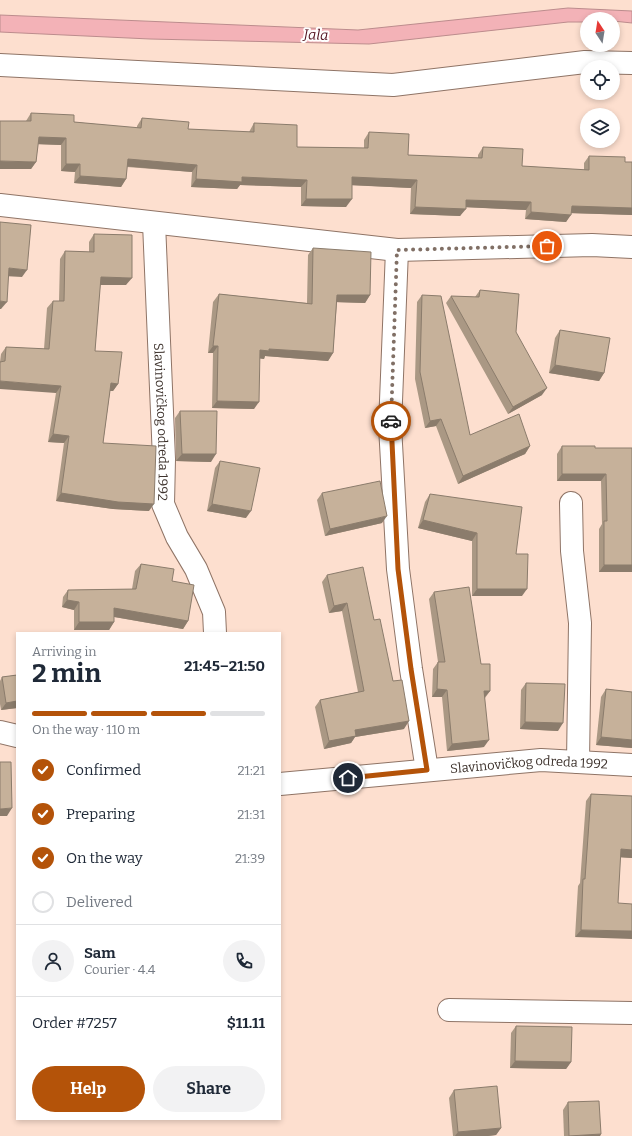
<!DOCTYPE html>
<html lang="en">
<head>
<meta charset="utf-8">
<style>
	:root { --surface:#fff; --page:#f2f2f3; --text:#1f2937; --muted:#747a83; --line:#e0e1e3; --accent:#b45309 }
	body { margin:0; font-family:Bitter,serif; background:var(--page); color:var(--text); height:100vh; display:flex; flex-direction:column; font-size:15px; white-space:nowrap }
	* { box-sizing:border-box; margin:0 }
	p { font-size:13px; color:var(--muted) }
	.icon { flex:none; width:22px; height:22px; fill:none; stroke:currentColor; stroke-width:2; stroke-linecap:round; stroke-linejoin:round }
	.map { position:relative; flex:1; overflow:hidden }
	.panel { position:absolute; left:16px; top:632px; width:265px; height:488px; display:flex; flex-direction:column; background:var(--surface); border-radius:0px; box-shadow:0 2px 6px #0003 }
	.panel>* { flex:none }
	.needle { width:26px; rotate:348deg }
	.buttons { position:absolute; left:580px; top:12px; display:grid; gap:8px }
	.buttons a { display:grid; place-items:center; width:40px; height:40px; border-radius:50%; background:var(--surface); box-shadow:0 2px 6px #0003; font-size:20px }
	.pin { position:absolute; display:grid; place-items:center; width:34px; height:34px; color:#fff; margin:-17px; border:2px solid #fff; border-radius:50%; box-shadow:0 1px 4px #0007 }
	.courier { position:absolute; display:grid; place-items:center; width:40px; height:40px; margin:-20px; border:3px solid #b45309; border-radius:50%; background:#fff; color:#222; box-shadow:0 1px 5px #0007 }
	.summary em { font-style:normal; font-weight:700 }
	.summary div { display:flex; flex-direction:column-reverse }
	.summary { display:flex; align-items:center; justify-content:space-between; height:68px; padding:0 16px }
	h1 { font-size:26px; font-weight:700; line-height:30px }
	.bar { display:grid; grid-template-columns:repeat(4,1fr); gap:6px 4px; align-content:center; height:48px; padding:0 16px }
	.bar i { height:5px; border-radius:3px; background:var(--line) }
	.bar .current { background:var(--accent) }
	.bar p { grid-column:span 4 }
	.line { display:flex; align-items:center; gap:10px; padding:0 16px; border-top:1px solid var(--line) }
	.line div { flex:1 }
	.round { display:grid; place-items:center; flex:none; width:42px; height:42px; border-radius:21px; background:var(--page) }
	ol { padding:0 16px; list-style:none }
	li { display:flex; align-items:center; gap:12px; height:44px }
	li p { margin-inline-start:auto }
	li .icon { padding:4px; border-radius:50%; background:var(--accent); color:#fff; stroke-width:4 }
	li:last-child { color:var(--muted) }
	li i { width:22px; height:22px; border:2px solid var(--line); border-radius:50% }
	.cta { display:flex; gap:8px; margin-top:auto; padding:8px 16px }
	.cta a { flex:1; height:46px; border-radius:24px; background:var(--accent); color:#fff; font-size:16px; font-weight:700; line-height:46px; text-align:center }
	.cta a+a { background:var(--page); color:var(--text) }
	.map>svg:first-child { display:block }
	.water { fill:#f3b2b7; stroke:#bc8c8d }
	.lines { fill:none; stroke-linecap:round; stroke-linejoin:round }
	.minor-casing { stroke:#8f7466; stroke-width:24 }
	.minor { stroke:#fff; stroke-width:22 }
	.wall { fill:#aa9884 }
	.shaded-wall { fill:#8b7c6c }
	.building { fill:#c6b19a; stroke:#8b7c6c }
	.done { stroke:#806f65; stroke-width:4; stroke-dasharray:0 7.2 }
	.route { stroke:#b45309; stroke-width:5 }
	.labels { text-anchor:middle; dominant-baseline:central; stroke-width:4; stroke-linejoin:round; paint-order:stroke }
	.street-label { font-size:13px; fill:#3d322c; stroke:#fff }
	.water-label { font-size:14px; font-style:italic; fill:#51111f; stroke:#fff }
</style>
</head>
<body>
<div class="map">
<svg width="632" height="1136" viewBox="0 0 632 1136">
	<rect width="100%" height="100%" fill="#fddfcf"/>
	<path class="water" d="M 568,8 L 632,11 L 632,23 L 613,21 L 613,19 L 587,19 L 587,22 L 568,22 L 369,44 L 150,39 L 0,32 L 0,15 L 358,30 Z"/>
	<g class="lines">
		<g class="minor-casing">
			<g id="minor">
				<path d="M 0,65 L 393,85 L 585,62 L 632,63"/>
				<path d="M 0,205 L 397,250 L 592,245 L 632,247"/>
				<path id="s1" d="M 154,223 L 164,459 L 163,504 L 177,537 L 196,569 L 214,612 L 215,633"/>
				<path d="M 397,250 L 390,426 L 398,569 L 411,669 L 427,770"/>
				<path d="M 571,503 L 572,551 L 580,623 L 578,762"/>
				<path d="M 0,732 L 17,736"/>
				<path id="s2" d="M 280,784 L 541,760 L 632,765"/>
				<path d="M 449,1010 L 632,1013"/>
			</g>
		</g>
		<use href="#minor" class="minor"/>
	</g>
	<g class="wall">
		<path d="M 31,113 L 74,122 L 137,128 L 137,126 L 142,118 L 188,129 L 249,132 L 254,123 L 297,147 L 364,148 L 364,140 L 369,132 L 408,155 L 478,158 L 478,155 L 483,147 L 522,166 L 584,170 L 584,163 L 589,156 L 625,162 L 632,162 L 632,215 L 571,213 L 566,222 L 525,219 L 526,210 L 466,207 L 460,216 L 410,214 L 411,188 L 352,185 L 346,207 L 301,206 L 301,187 L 240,185 L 237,189 L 191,187 L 192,172 L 127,167 L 126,179 L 121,187 L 74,183 L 75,172 L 61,171 L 61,145 L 38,144 L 36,162 L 31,169 L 26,121 Z"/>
		<path d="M 94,234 L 126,285 L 100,285 L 95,351 L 118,384 L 113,391 L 110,391 L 103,443 L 149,511 L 113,509 L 56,501 L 64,443 L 48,442 L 56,393 L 0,362 L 1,354 L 6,347 L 44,349 L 47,308 L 53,301 L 59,301 L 60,259 L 65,251 L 89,252 L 89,242 Z"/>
		<path d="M 313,248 L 370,295 L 365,303 L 337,302 L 333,353 L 328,361 L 265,356 L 264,359 L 260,358 L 254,409 L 212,408 L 213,353 L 208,353 L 213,302 L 219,294 L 307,303 L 308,255 Z"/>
		<path d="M 480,290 L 542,395 L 508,414 L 446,303 L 451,296 L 475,297 Z"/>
		<path d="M 422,295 L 470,435 L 530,446 L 525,454 L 458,484 L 436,426 L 425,428 L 415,379 L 417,302 Z"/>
		<path d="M 560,330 L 604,373 L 599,381 L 549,373 L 555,338 Z"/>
		<path d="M 180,411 L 211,462 L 176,461 L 175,418 Z"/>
		<path d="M 562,446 L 595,448 L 632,448 L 632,572 L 599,572 L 599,529 L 602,524 L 601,481 L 557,481 L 557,454 Z"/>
		<path d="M 220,461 L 246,518 L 207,511 L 215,468 Z"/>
		<path d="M 322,493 L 382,523 L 325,536 L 317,500 Z"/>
		<path d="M 430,494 L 516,554 L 522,596 L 472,596 L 472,541 L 418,528 L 425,502 Z"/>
		<path d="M 141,564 L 172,581 L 188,621 L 183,629 L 114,617 L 114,622 L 109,630 L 74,630 L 74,610 L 62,607 L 63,597 L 68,590 L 132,589 L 135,571 Z"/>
		<path d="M 327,575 L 374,620 L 393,681 L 404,729 L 355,737 L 351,743 L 324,749 L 315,707 L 320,700 L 358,692 L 342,611 L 329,613 L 322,582 Z"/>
		<path d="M 434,592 L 481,664 L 490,691 L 485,698 L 484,747 L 447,751 L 442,697 L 432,697 L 433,669 L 438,662 L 429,599 Z"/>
		<path d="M 17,675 L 17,708 L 1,710 L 0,704 L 0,681 L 2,677 Z"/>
		<path d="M 526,683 L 558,731 L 520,729 L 521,690 Z"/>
		<path d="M 606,689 L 632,692 L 632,748 L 596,745 L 601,697 Z"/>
		<path d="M 591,794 L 632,796 L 632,858 L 620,857 L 618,903 L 575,937 L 578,886 L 580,883 L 586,801 Z"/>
		<path d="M 516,1026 L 571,1062 L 566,1069 L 510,1068 L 511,1033 Z"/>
		<path d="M 454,1090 L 501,1128 L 496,1135 L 488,1136 L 453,1136 L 449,1098 Z"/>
		<path d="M 568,1102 L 601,1134 L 600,1136 L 564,1136 L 563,1110 Z"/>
	</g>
	<g class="shaded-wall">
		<path d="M 39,137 L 66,138 L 61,145 L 33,144 Z"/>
		<path d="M 128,159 L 197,165 L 192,172 L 122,166 Z"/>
		<path d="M 0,161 L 36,162 L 31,169 L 0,169 Z"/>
		<path d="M 66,164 L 80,164 L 75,172 L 61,171 Z"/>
		<path d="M 80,176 L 126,179 L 121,187 L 74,183 Z"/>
		<path d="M 242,177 L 307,180 L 301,187 L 240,185 L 237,189 L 191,187 L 196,179 Z"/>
		<path d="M 352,177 L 417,180 L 411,188 L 347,185 Z"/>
		<path d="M 306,199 L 352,199 L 346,207 L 301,206 Z"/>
		<path d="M 466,200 L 531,202 L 526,210 L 461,207 Z"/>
		<path d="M 572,206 L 632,208 L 632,215 L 567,213 Z"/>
		<path d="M 415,207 L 466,209 L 460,216 L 410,214 Z"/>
		<path d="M 531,212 L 571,215 L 566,222 L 525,219 Z"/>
		<path d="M 9,268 L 27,270 L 22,277 L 4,276 Z"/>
		<path d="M 101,277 L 132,278 L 126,285 L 96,285 Z"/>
		<path d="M 337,295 L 370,295 L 365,303 L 332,302 Z"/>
		<path d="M 0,301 L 7,302 L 1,309 L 0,309 Z"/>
		<path d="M 213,346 L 218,346 L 213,353 L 208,353 Z"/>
		<path d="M 269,349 L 333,353 L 328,361 L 265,356 L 264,359 L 255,358 L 260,350 Z"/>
		<path d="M 555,365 L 604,373 L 599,381 L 549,373 Z"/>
		<path d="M 0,381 L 61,386 L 56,393 L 0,389 Z"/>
		<path d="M 111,383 L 118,384 L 113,391 L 106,391 Z"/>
		<path d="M 547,388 L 542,395 L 508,414 L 513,407 Z"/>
		<path d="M 217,401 L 259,402 L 254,409 L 212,408 Z"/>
		<path d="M 441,419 L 436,426 L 425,428 L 430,421 Z"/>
		<path d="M 53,434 L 69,436 L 64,443 L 48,442 Z"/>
		<path d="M 530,446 L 525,454 L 458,484 L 463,476 Z"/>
		<path d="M 182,454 L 216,454 L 211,462 L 176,461 Z"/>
		<path d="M 562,474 L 606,474 L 601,481 L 557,481 Z"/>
		<path d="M 61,493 L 154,504 L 149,511 L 113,509 L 56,501 Z"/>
		<path d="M 212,504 L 251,511 L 246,518 L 207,511 Z"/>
		<path d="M 387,516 L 382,523 L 325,536 L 330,529 Z"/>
		<path d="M 423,520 L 477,533 L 472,541 L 418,528 Z"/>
		<path d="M 604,565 L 632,565 L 632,572 L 599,572 Z"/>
		<path d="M 477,589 L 527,589 L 522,596 L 472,596 Z"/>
		<path d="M 67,600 L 79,602 L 74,610 L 62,607 Z"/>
		<path d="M 347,603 L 342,611 L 329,613 L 334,606 Z"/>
		<path d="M 114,608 L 188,621 L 183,629 L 109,616 Z"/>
		<path d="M 79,622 L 114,622 L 109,630 L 74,630 Z"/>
		<path d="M 437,689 L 447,690 L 442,697 L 432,697 Z"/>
		<path d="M 484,691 L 490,691 L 484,698 Z"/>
		<path d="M 17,701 L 17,708 L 1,710 L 6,703 Z"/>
		<path d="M 409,721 L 404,729 L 355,737 L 351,743 L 324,749 L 329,741 L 355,730 Z"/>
		<path d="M 525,722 L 563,723 L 558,731 L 520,729 Z"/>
		<path d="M 601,737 L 632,740 L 632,748 L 596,745 Z"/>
		<path d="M 489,740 L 484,747 L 447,751 L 452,744 Z"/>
		<path d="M 12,808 L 7,816 L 0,816 L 0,809 Z"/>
		<path d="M 621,849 L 632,850 L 632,858 L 615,857 Z"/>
		<path d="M 581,930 L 632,931 L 632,939 L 575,937 Z"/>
		<path d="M 515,1061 L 571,1062 L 566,1069 L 510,1068 Z"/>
		<path d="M 501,1128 L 496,1135 L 488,1136 L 455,1136 L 458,1132 Z"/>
		<path d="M 601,1134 L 600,1136 L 569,1136 Z"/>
	</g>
	<g class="building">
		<path d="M 31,113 L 74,115 L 74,122 L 141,128 L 142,118 L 189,122 L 188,129 L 254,132 L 254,123 L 297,125 L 297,147 L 368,148 L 369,132 L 409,134 L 408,155 L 482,158 L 483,147 L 523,149 L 522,166 L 589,170 L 589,156 L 625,157 L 625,162 L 632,162 L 632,208 L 572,206 L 571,215 L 531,212 L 531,202 L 466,200 L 466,209 L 415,207 L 417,180 L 352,177 L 352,199 L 306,199 L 307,180 L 242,177 L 242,182 L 196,179 L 197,165 L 128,159 L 126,179 L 80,176 L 80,164 L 66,164 L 66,138 L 39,137 L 36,162 L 0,161 L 0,121 L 31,121 Z"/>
		<path d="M 0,222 L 31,225 L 27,270 L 9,268 L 7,302 L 0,301 Z"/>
		<path d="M 94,234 L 132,235 L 132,278 L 101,277 L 95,351 L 122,352 L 118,384 L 111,383 L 103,443 L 156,446 L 154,504 L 118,502 L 61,493 L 69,436 L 53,434 L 61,386 L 0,381 L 0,362 L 5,361 L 6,347 L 49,349 L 53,301 L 64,301 L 65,251 L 94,252 Z"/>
		<path d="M 313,248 L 371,252 L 370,295 L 337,295 L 333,353 L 269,349 L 269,351 L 260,350 L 259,402 L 217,401 L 218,346 L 213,346 L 219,294 L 312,304 Z"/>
		<path d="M 480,290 L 519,294 L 516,332 L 547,388 L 513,407 L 451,296 L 479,297 Z"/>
		<path d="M 422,295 L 441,296 L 470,435 L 519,414 L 530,446 L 463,476 L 441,419 L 430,421 L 420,372 Z"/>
		<path d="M 560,330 L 610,338 L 604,373 L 555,365 Z"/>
		<path d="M 180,411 L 217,411 L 216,454 L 182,454 Z"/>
		<path d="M 562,446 L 595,446 L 595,448 L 632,448 L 632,565 L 604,565 L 604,521 L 607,521 L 606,474 L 562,474 Z"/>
		<path d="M 220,461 L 260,468 L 251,511 L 212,504 Z"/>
		<path d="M 380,481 L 387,516 L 330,529 L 322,493 Z"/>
		<path d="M 430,494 L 522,507 L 516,554 L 528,554 L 527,589 L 477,589 L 477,533 L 423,520 Z"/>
		<path d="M 141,564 L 174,569 L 172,581 L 194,585 L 188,621 L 114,608 L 114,622 L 79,622 L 79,602 L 67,600 L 68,590 L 136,589 Z"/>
		<path d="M 363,567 L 374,620 L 380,619 L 393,681 L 402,680 L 409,721 L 355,730 L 356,736 L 329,741 L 320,700 L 364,691 L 347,603 L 334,606 L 327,575 Z"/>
		<path d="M 469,587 L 481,664 L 490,664 L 490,691 L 484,691 L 489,740 L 452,744 L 447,690 L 437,689 L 438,662 L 445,662 L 434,592 Z"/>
		<path d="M 17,675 L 17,701 L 6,703 L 2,677 Z"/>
		<path d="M 526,683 L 565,684 L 563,723 L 525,722 Z"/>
		<path d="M 606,689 L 632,692 L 632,740 L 601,737 Z"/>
		<path d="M 0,762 L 11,762 L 12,808 L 0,809 Z"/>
		<path d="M 591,794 L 632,796 L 632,850 L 621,849 L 618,903 L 632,904 L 632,931 L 581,930 L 583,879 L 585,879 Z"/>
		<path d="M 516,1026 L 572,1027 L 571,1062 L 515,1061 Z"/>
		<path d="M 497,1086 L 501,1128 L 458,1132 L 454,1090 Z"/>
		<path d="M 599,1101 L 601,1134 L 569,1136 L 568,1102 Z"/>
	</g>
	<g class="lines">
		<path class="done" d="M 391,421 L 397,250 L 547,246"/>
		<path class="route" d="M 348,778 L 427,770 L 411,669 L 398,569 L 391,421"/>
	</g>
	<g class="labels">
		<g class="street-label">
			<text stroke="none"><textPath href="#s1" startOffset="199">Slavinovičkog odreda 1992</textPath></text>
			<text stroke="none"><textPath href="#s2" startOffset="250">Slavinovičkog odreda 1992</textPath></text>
		</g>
		<g class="water-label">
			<text transform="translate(316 35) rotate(2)">Jala</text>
		</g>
	</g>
</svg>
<div class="buttons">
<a><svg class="needle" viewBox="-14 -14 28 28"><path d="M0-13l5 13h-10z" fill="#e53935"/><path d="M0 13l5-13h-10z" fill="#747a83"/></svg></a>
<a><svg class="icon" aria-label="locate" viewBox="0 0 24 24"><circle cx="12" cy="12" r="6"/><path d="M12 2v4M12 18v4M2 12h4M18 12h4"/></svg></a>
<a><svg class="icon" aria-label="layers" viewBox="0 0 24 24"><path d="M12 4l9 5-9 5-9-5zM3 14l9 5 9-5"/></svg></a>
</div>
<div class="pin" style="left:547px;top:246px;background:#ea580c"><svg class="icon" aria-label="bag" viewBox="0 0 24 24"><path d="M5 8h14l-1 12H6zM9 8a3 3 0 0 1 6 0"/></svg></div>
<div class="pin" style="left:348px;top:778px;background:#1f2937"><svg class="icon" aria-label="home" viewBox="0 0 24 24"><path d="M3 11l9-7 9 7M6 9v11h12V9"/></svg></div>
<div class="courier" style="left:391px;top:421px"><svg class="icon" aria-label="car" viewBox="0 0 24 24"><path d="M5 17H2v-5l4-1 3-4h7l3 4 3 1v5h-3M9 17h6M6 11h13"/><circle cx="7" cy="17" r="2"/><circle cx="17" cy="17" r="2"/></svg></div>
<section class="panel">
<div class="summary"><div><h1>2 min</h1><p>Arriving in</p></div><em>21:45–21:50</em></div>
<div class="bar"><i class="current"></i><i class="current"></i><i class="current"></i><i></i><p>On the way · 110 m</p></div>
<ol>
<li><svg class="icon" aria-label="check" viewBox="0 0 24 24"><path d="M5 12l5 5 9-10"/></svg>Confirmed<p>21:21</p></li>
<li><svg class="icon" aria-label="check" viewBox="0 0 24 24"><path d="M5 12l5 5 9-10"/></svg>Preparing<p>21:31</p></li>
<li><svg class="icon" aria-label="check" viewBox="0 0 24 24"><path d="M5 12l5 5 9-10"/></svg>On the way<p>21:39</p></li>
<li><i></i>Delivered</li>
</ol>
<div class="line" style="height:72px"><a class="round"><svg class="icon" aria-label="person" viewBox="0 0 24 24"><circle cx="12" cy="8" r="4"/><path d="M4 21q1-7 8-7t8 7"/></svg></a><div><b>Sam</b><p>Courier · 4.4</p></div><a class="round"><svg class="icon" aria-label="phone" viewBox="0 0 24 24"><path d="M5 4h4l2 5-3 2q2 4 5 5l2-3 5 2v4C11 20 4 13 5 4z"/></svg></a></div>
<div class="line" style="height:52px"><div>Order #7257</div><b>$11.11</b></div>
<div class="cta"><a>Help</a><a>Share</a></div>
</section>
</div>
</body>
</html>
